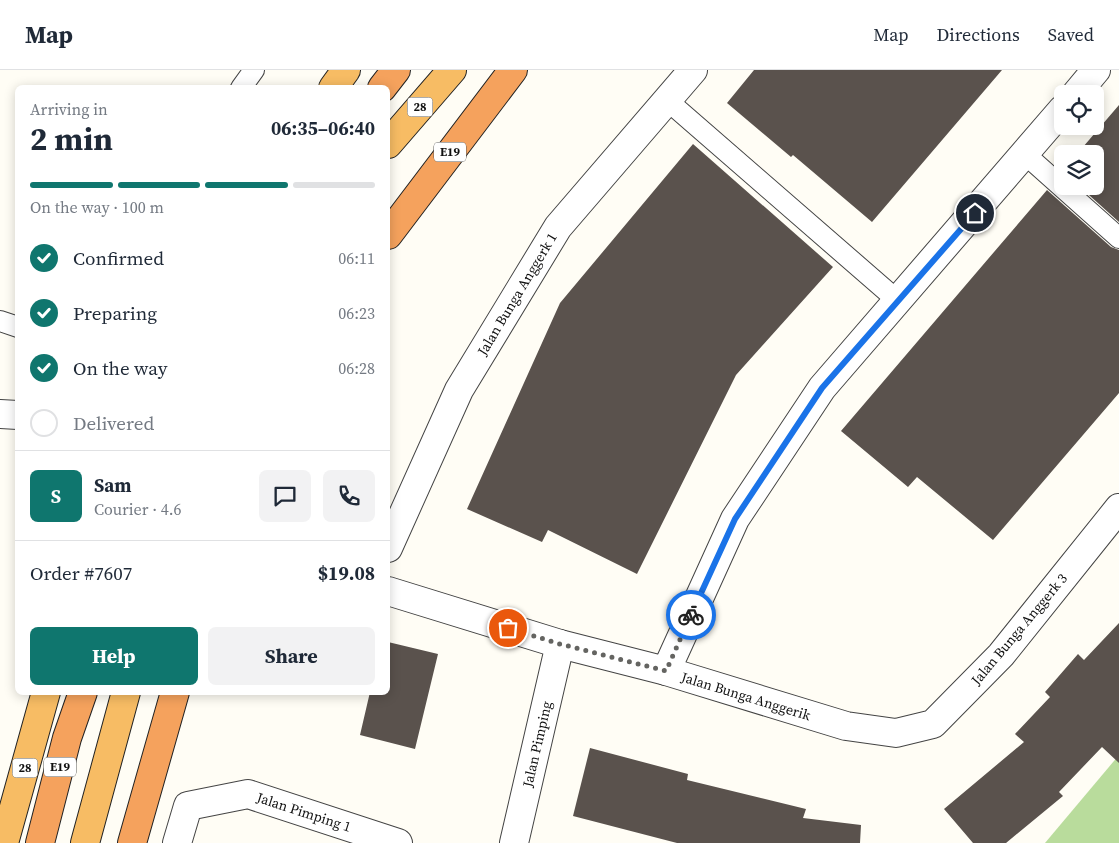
<!DOCTYPE html>
<html lang="en">
<head>
<meta charset="utf-8">
<style>
	:root { --surface:#fff; --page:#f2f2f3; --text:#1f2937; --muted:#747a83; --line:#e0e1e3; --accent:#0f766e }
	body { margin:0; font-family:"Source Serif 4",serif; background:var(--page); color:var(--text); height:100vh; display:flex; flex-direction:column; font-size:19px; white-space:nowrap }
	* { box-sizing:border-box; margin:0 }
	p { font-size:16px; color:var(--muted) }
	.icon { flex:none; width:28px; height:28px; fill:none; stroke:currentColor; stroke-width:2; stroke-linecap:round; stroke-linejoin:round }
	.map { position:relative; flex:1; overflow:hidden }
	.details { position:absolute; left:15px; top:15px; width:375px; height:610px; display:flex; flex-direction:column; background:var(--surface); border-radius:8px; box-shadow:0 2px 12px #0003 }
	.details>* { flex:none }
	.fabs { position:absolute; left:1054px; top:15px; display:grid; gap:10px }
	.fabs a { display:grid; place-items:center; width:50px; height:50px; border-radius:8px; background:var(--surface); box-shadow:0 2px 12px #0003; font-size:25px }
	.pin { position:absolute; display:grid; place-items:center; width:42px; height:42px; color:#fff; margin:-21px; border:2px solid #fff; border-radius:50%; box-shadow:0 1px 5px #0007 }
	.courier { position:absolute; display:grid; place-items:center; width:50px; height:50px; margin:-25px; border:4px solid #1a73e8; border-radius:50%; background:#fff; color:#222; box-shadow:0 1px 6px #0007 }
	.headline em { font-style:normal; font-weight:700 }
	.headline div { display:flex; flex-direction:column-reverse }
	.headline { display:flex; align-items:center; justify-content:space-between; height:85px; padding:0 15px }
	h1 { font-size:32px; font-weight:700; line-height:38px }
	.bar { display:grid; grid-template-columns:repeat(4,1fr); gap:8px 5px; align-content:center; height:60px; padding:0 15px }
	.bar i { height:6px; border-radius:4px; background:var(--line) }
	.bar .active { background:var(--accent) }
	.bar p { grid-column:span 4 }
	.line { display:flex; align-items:center; gap:12px; padding:0 15px; border-top:1px solid var(--line) }
	.line div { flex:1 }
	.round { display:grid; place-items:center; flex:none; width:52px; height:52px; border-radius:8px; background:var(--page) }
	ol { padding:0 15px; list-style:none }
	li { display:flex; align-items:center; gap:15px; height:55px }
	li p { margin-inline-start:auto }
	li .icon { padding:5px; border-radius:50%; background:var(--accent); color:#fff; stroke-width:4 }
	li:last-child { color:var(--muted) }
	li i { width:28px; height:28px; border:2px solid var(--line); border-radius:50% }
	.cta { display:flex; gap:10px; margin-top:auto; padding:10px 15px }
	.cta a { flex:1; height:58px; border-radius:8px; background:var(--accent); color:#fff; font-size:20px; font-weight:700; line-height:58px; text-align:center }
	.cta a+a { background:var(--page); color:var(--text) }
	header { display:flex; align-items:center; gap:30px; box-sizing:border-box; height:70px; padding:0 25px; background:var(--surface); border-bottom:1px solid var(--line) }
	header strong { font-size:24px }
	nav { display:flex; gap:28px; margin-inline-start:auto; font-size:18px }
	.map>svg:first-child { display:block }
	.forest { fill:#b9dc9c }
	.building { fill:#5a524d }
	.lines { fill:none; stroke-linecap:round; stroke-linejoin:round }
	.service-casing { stroke:#444; stroke-width:22 }
	.minor-casing { stroke:#444; stroke-width:30 }
	.trunk-casing { stroke:#222; stroke-width:30 }
	.motorway-casing { stroke:#222; stroke-width:30 }
	.service { stroke:#fff; stroke-width:20 }
	.minor { stroke:#fff; stroke-width:28 }
	.trunk { stroke:#f7bc64; stroke-width:28 }
	.motorway { stroke:#f5a25d; stroke-width:28 }
	.done { stroke:#646461; stroke-width:5; stroke-dasharray:0 9 }
	.route { stroke:#1a73e8; stroke-width:6 }
	.labels { text-anchor:middle; dominant-baseline:central; stroke-width:5; stroke-linejoin:round; paint-order:stroke }
	.shield { fill:#fff; stroke:#585858; stroke-width:1 }
	.shield-label { font-size:12px; font-weight:bold; fill:#111 }
	.street-label { font-size:14px; fill:#111; stroke:#fff }
</style>
</head>
<body>
<header>
<strong>Map</strong>
<nav><a>Map</a><a>Directions</a><a>Saved</a></nav>
</header>
<div class="map">
<svg width="1119" height="773" viewBox="0 0 1119 773">
	<rect width="100%" height="100%" fill="#fffdf5"/>
	<path class="forest" d="M 1119,685 L 1119,773 L 1045,773 Z"/>
	<g class="building">
		<path d="M 754,0 L 1002,0 L 872,152 L 793,85 L 791,87 L 727,33 Z"/>
		<path d="M 1119,35 L 1119,152 L 1079,116 L 1095,116 L 1095,84 L 1077,84 Z"/>
		<path d="M 693,74 L 833,197 L 736,305 L 637,504 L 548,460 L 542,472 L 467,439 L 560,233 Z"/>
		<path d="M 1047,120 L 1111,177 L 1119,180 L 1119,323 L 993,470 L 917,407 L 908,417 L 841,361 Z"/>
		<path d="M 1119,553 L 1119,693 L 1102,677 L 1059,722 L 1063,726 L 1006,773 L 973,773 L 944,739 L 1024,672 L 1015,664 L 1050,627 L 1045,622 L 1078,584 L 1084,590 Z"/>
		<path d="M 388,572 L 438,584 L 415,679 L 360,665 L 370,622 L 388,622 Z"/>
		<path d="M 590,678 L 688,704 L 687,710 L 806,739 L 803,748 L 861,755 L 860,773 L 677,773 L 573,746 Z"/>
	</g>
	<g class="lines">
		<g class="service-casing">
			<g id="service">
				<path d="M 241,18 L 254,0"/>
				<path d="M 668,31 L 898,231"/>
				<path d="M 1026,85 L 1119,168"/>
				<path d="M 0,251 L 18,257"/>
			</g>
		</g>
		<g class="minor-casing">
			<g id="minor">
				<path d="M 1076,24 L 1096,0"/>
				<path d="M 0,344 L 18,345"/>
				<path d="M 388,478 L 459,320 L 558,157 L 693,0"/>
				<path d="M 388,521 L 560,574 L 666,601 L 846,656 L 896,663 L 933,654 L 1001,585 L 1119,438"/>
				<path d="M 666,601 L 735,449 L 822,318 L 1062,40"/>
				<path d="M 177,773 L 188,736 L 248,724 L 398,773"/>
				<path d="M 514,773 L 560,574"/>
			</g>
		</g>
		<g class="trunk-casing">
			<g id="trunk">
				<path d="M 333,18 L 346,0"/>
				<path d="M 388,74 L 452,0"/>
				<path d="M 4,773 L 46,622"/>
				<path d="M 85,773 L 126,622"/>
			</g>
		</g>
		<g class="motorway-casing">
			<g id="motorway">
				<path d="M 382,18 L 396,0"/>
				<path d="M 388,165 L 513,0"/>
				<path d="M 40,773 L 67,668 L 83,622"/>
				<path d="M 132,773 L 175,622"/>
			</g>
		</g>
		<use href="#service" class="service"/>
		<use href="#minor" class="minor"/>
		<use href="#trunk" class="trunk"/>
		<use href="#motorway" class="motorway"/>
	</g>
	<g class="lines">
		<path class="done" d="M 508,558 L 560,574 L 666,601 L 691,545"/>
		<path class="route" d="M 691,545 L 735,449 L 822,318 L 975,143"/>
	</g>
	<g class="labels">
		<g class="shield">
			<rect x="407.5" y="27.5" width="25" height="19" rx="4"/>
			<rect x="434" y="72.5" width="32" height="19" rx="4"/>
			<rect x="44" y="687.5" width="32" height="19" rx="4"/>
			<rect x="12.5" y="688.5" width="25" height="19" rx="4"/>
		</g>
		<g class="shield-label">
			<text x="420" y="37">28</text>
			<text x="450" y="82">E19</text>
			<text x="60" y="697">E19</text>
			<text x="25" y="698">28</text>
		</g>
		<g class="street-label">
			<text transform="translate(517 224) rotate(-59)">Jalan Bunga Anggerk 1</text>
			<text transform="translate(1019 559) rotate(-50)">Jalan Bunga Anggerk 3</text>
			<text transform="translate(746 626) rotate(17)">Jalan Bunga Anggerik</text>
			<text transform="translate(537 674) rotate(-77)">Jalan Pimping</text>
			<text transform="translate(304 742) rotate(18)">Jalan Pimping 1</text>
		</g>
	</g>
</svg>
<div class="fabs">
<a><svg class="icon" aria-label="locate" viewBox="0 0 24 24"><circle cx="12" cy="12" r="6"/><path d="M12 2v4M12 18v4M2 12h4M18 12h4"/></svg></a>
<a><svg class="icon" aria-label="layers" viewBox="0 0 24 24"><path d="M12 4l9 5-9 5-9-5zM3 14l9 5 9-5"/></svg></a>
</div>
<div class="pin" style="left:508px;top:558px;background:#ea580c"><svg class="icon" aria-label="bag" viewBox="0 0 24 24"><path d="M5 8h14l-1 12H6zM9 8a3 3 0 0 1 6 0"/></svg></div>
<div class="pin" style="left:975px;top:143px;background:#1f2937"><svg class="icon" aria-label="home" viewBox="0 0 24 24"><path d="M3 11l9-7 9 7M6 9v11h12V9"/></svg></div>
<div class="courier" style="left:691px;top:545px"><svg class="icon" aria-label="bike" viewBox="0 0 24 24"><circle cx="6" cy="16" r="4"/><circle cx="18" cy="16" r="4"/><path d="M6 16l4-8h5l3 8M10 8l3 8H6M13 5h3"/></svg></div>
<section class="details">
<div class="headline"><div><h1>2 min</h1><p>Arriving in</p></div><em>06:35–06:40</em></div>
<div class="bar"><i class="active"></i><i class="active"></i><i class="active"></i><i></i><p>On the way · 100 m</p></div>
<ol>
<li><svg class="icon" aria-label="check" viewBox="0 0 24 24"><path d="M5 12l5 5 9-10"/></svg>Confirmed<p>06:11</p></li>
<li><svg class="icon" aria-label="check" viewBox="0 0 24 24"><path d="M5 12l5 5 9-10"/></svg>Preparing<p>06:23</p></li>
<li><svg class="icon" aria-label="check" viewBox="0 0 24 24"><path d="M5 12l5 5 9-10"/></svg>On the way<p>06:28</p></li>
<li><i></i>Delivered</li>
</ol>
<div class="line" style="height:90px"><b class="round" style="background:var(--accent);color:#fff">S</b><div><b>Sam</b><p>Courier · 4.6</p></div><a class="round"><svg class="icon" aria-label="chat" viewBox="0 0 24 24"><path d="M4 5h16v11H9l-5 4z"/></svg></a><a class="round"><svg class="icon" aria-label="phone" viewBox="0 0 24 24"><path d="M5 4h4l2 5-3 2q2 4 5 5l2-3 5 2v4C11 20 4 13 5 4z"/></svg></a></div>
<div class="line" style="height:65px"><div>Order #7607</div><b>$19.08</b></div>
<div class="cta"><a>Help</a><a>Share</a></div>
</section>
</div>
</body>
</html>
